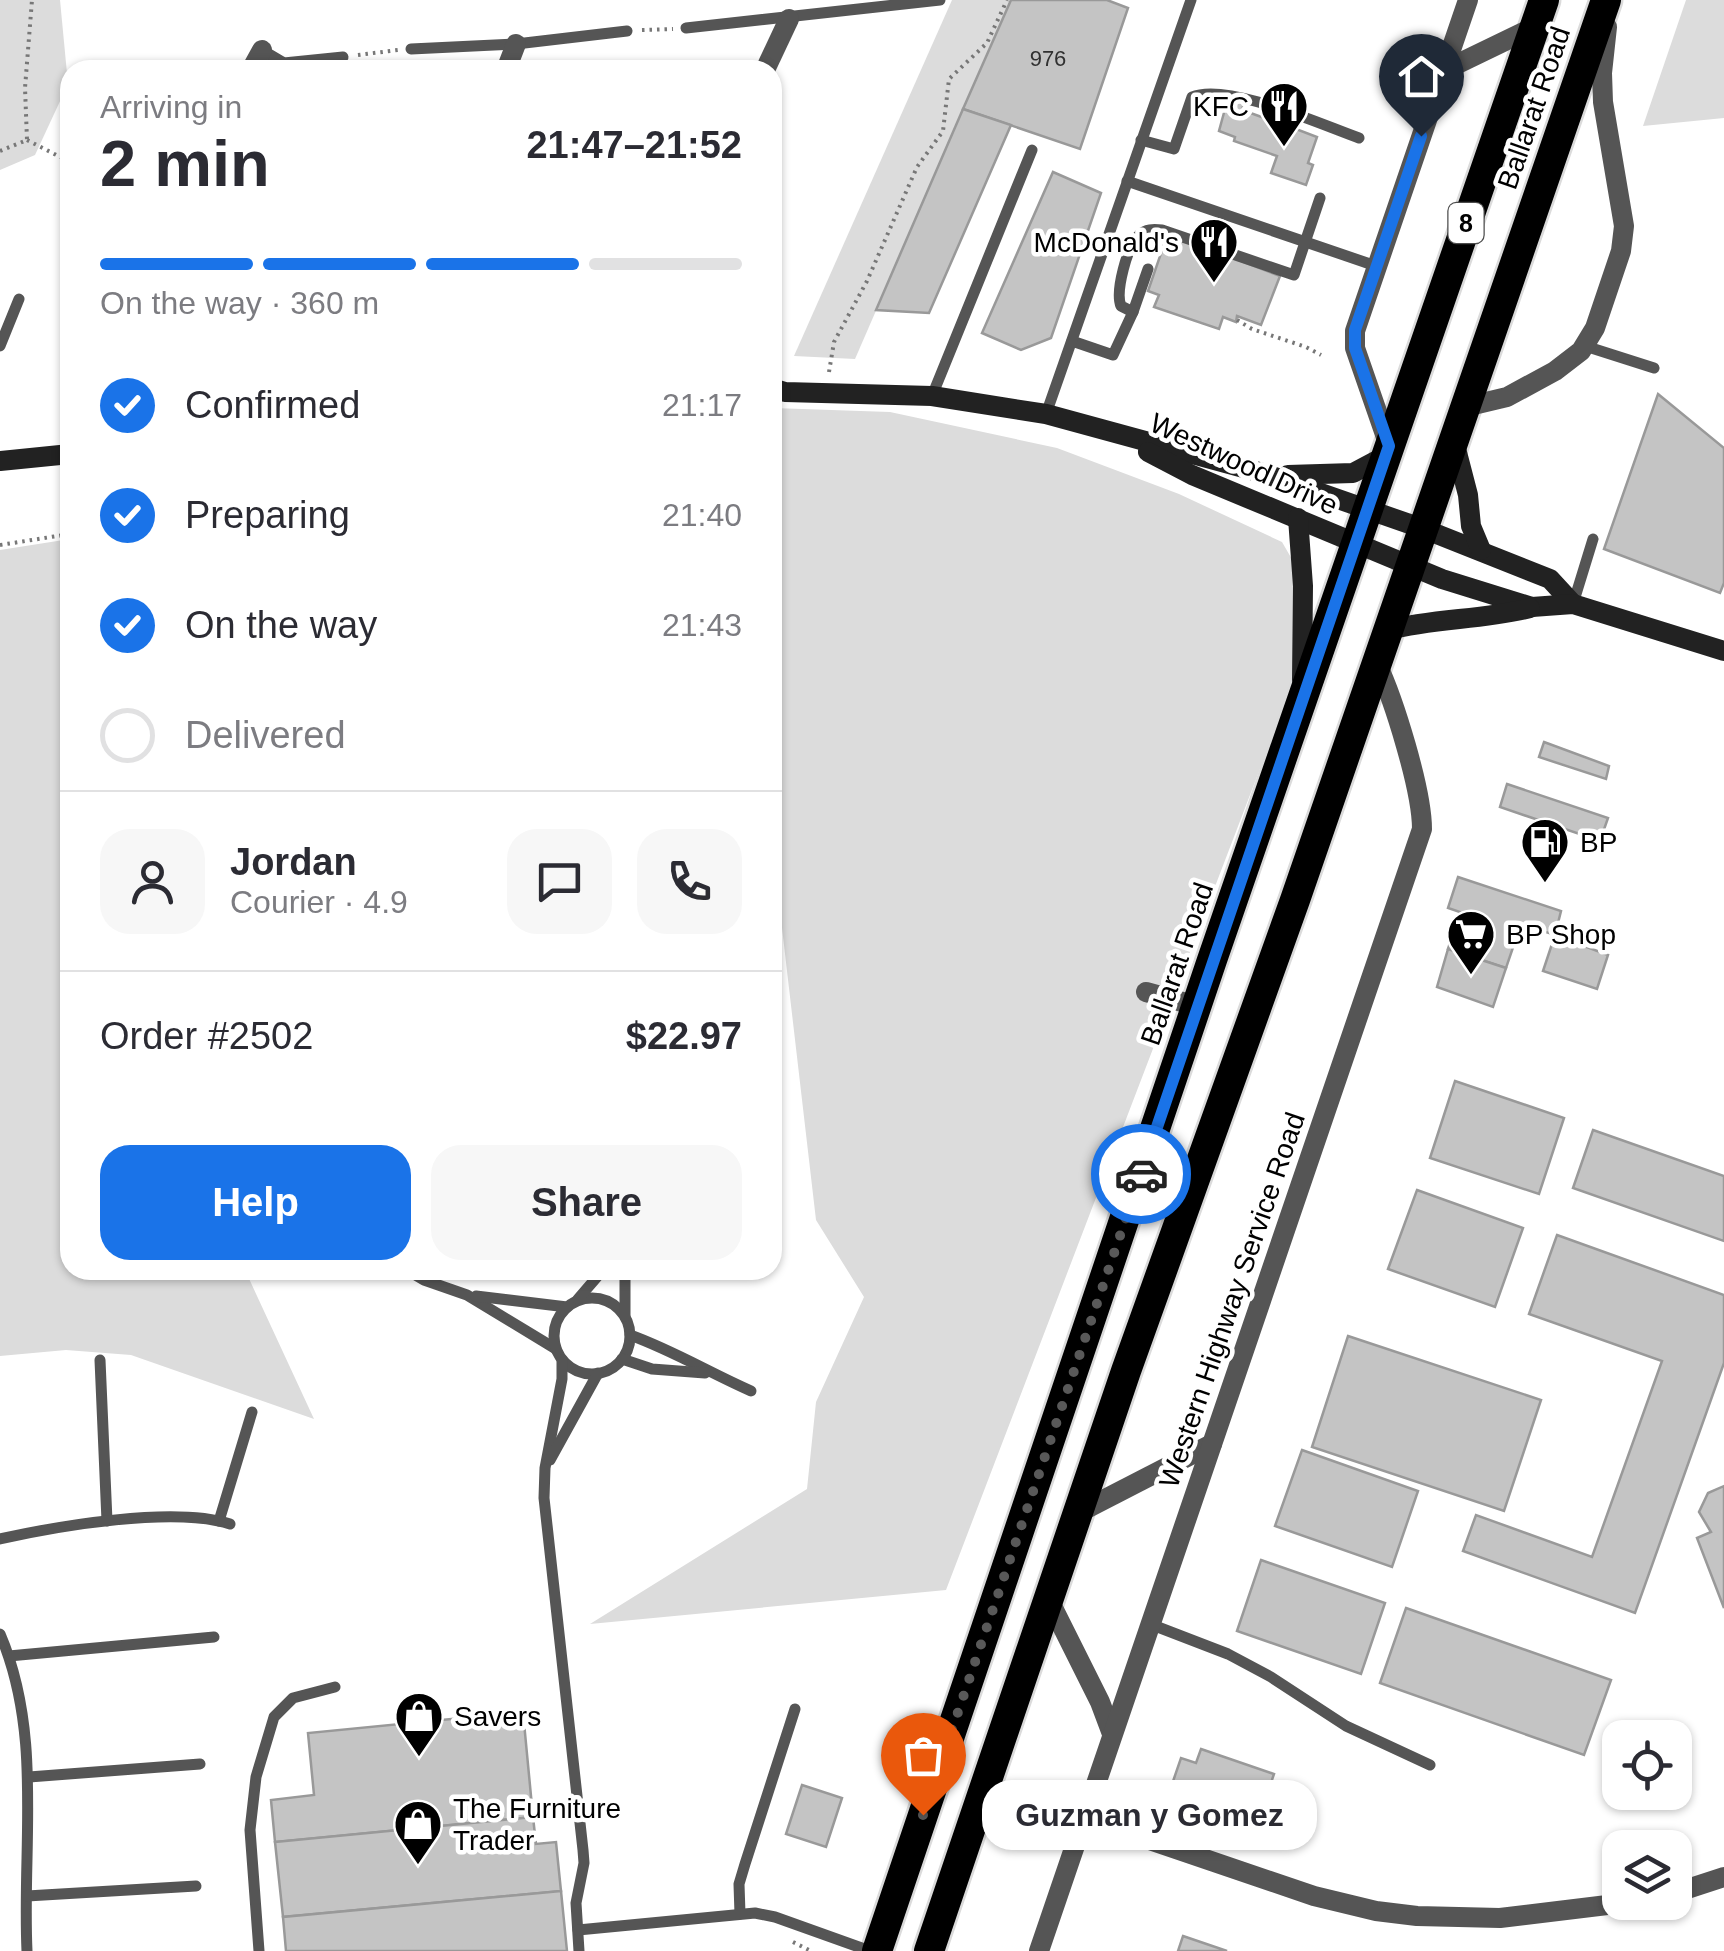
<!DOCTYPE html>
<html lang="en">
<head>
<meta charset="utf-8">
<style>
	:root { --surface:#fff; --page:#f7f7f7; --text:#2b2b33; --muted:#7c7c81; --line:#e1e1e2; --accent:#1a73e8 }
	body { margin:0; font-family:Arial,sans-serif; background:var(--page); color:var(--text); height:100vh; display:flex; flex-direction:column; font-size:38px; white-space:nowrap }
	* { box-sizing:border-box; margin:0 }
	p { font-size:32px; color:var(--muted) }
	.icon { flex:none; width:55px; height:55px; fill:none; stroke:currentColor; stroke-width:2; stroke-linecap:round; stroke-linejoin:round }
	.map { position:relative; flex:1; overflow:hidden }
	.drawer { position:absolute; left:60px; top:60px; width:722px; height:1220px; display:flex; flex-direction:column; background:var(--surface); border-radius:30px; box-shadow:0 2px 8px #0004 }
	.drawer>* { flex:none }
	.controls { position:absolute; left:1602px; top:1720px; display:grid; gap:20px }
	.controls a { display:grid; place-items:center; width:90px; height:90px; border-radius:20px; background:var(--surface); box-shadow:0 2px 8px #0004; font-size:50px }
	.pin { position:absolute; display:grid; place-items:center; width:85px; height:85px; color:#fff; margin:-102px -42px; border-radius:50% 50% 50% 0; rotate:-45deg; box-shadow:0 0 10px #0007 }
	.pin .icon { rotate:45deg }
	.courier { position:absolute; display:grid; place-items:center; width:100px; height:100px; margin:-50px; border:8px solid #1a73e8; border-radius:50%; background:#fff; color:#222; box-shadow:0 2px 12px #0007 }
	.bubble { position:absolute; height:70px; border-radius:30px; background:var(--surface); box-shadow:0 2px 8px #0004; font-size:32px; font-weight:600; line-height:70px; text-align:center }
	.head em { font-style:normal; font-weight:600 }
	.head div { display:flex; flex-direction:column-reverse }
	.head { display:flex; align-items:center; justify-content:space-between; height:170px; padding:0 40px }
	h1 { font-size:65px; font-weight:600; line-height:75px }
	.bar { display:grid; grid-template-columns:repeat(4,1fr); gap:15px 10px; align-content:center; height:120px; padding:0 40px }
	.bar i { height:12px; border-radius:8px; background:var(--line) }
	.bar .active { background:var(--accent) }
	.bar p { grid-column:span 4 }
	.line { display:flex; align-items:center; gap:25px; padding:0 40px; border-top:2px solid var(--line) }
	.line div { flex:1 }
	.round { display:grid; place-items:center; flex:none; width:105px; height:105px; border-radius:30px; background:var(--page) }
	ol { padding:0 40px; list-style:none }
	li { display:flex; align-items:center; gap:30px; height:110px }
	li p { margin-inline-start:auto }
	li .icon { padding:10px; border-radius:50%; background:var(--accent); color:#fff; stroke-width:4 }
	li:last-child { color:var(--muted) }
	li i { width:55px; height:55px; border:5px solid var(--line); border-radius:50% }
	.primary-button { display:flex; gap:20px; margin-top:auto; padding:20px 40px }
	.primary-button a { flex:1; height:115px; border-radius:30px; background:var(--accent); color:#fff; font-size:40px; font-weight:600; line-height:115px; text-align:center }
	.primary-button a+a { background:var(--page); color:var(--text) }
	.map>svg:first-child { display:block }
	.green { fill:#dcdcdc }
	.building { fill:#c4c4c4; stroke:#999; stroke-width:2.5 }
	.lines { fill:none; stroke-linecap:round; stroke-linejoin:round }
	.highway-casing { stroke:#dbdbdb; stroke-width:35 }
	.path { stroke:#777; stroke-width:4; stroke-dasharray:2.5 5; stroke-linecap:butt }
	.lane { stroke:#555; stroke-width:11 }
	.street { stroke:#555; stroke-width:20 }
	.secondary { stroke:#222; stroke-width:20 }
	.highway { stroke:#000; stroke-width:30 }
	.done { stroke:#595959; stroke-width:10; stroke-dasharray:0 18 }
	.route { stroke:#1a73e8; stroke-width:12 }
	.labels { text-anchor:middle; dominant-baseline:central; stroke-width:9; stroke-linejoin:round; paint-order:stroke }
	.number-label { font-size:22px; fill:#313131 }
	.shield { fill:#fff; stroke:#4c4c4c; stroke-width:2.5 }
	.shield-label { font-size:25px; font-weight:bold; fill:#000 }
	.poi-label { font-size:28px; fill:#000; stroke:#fff; text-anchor:start }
	.street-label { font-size:28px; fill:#000; stroke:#fff }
</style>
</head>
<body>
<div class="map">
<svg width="1724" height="1951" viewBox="0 0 1724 1951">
	<rect width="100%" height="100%" fill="#fff"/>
	<g class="green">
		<path d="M 0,0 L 60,0 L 68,84 L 35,155 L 0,170 Z"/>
		<path d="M 952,0 L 1011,0 L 855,359 L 794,356 Z"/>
		<path d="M 1686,0 L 1724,0 L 1724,118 L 1643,126 Z"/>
		<path d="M 773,408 L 890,412 L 1057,448 L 1179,494 L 1282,542 L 1293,561 L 1297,645 L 1289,693 L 946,1590 L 590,1624 L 807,1489 L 816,1402 L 864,1297 L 816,1220 L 777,885 L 772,841 Z"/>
		<path d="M 70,539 L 70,1270 L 245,1270 L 314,1419 L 131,1355 L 66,1350 L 0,1356 L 0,550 Z"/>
	</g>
	<g class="building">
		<path d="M 1011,0 L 1107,0 L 1128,8 L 1080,149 L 963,109 Z"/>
		<path d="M 1228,98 L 1244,103 L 1242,110 L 1270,120 L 1272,113 L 1290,119 L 1288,126 L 1317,137 L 1308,163 L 1313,165 L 1306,185 L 1271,173 L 1277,156 L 1234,141 L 1235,137 L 1219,131 Z"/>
		<path d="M 963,109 L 1011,125 L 929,313 L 876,310 Z"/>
		<path d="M 1053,172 L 1101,193 L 1051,338 L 1021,350 L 982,333 Z"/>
		<path d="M 1168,233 L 1280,276 L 1261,325 L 1237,316 L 1236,322 L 1223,317 L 1219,329 L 1154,307 L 1159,295 L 1148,291 Z"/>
		<path d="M 1658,394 L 1724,448 L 1724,583 L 1720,593 L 1604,549 Z"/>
		<path d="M 1544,742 L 1609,766 L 1606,779 L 1539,757 Z"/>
		<path d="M 1507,784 L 1608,818 L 1600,841 L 1500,807 Z"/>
		<path d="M 1458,877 L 1561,911 L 1555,935 L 1521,924 L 1506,968 L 1448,949 L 1460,912 L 1448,908 Z"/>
		<path d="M 1555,935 L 1608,955 L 1597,989 L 1543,971 Z"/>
		<path d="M 1448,949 L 1506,968 L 1493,1007 L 1437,987 Z"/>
		<path d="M 1455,1081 L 1564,1118 L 1539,1194 L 1430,1158 Z"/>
		<path d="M 1593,1130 L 1724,1176 L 1724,1241 L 1573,1188 Z"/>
		<path d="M 1417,1190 L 1523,1228 L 1495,1307 L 1388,1269 Z"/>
		<path d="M 1557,1235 L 1724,1295 L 1724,1363 L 1635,1613 L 1463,1551 L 1476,1515 L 1592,1557 L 1662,1361 L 1529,1314 Z"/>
		<path d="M 1348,1336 L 1541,1400 L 1504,1511 L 1312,1447 Z"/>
		<path d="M 1302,1450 L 1418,1491 L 1392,1567 L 1275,1526 Z"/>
		<path d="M 1724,1486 L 1724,1608 L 1697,1538 L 1711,1532 L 1699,1512 L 1708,1493 Z"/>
		<path d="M 1261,1560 L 1385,1603 L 1361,1674 L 1237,1631 Z"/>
		<path d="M 1406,1608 L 1611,1680 L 1584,1755 L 1380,1683 Z"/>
		<path d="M 523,1712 L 533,1817 L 275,1842 L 271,1800 L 314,1795 L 308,1733 Z"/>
		<path d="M 1201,1749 L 1274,1774 L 1256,1827 L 1168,1796 L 1181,1758 L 1196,1763 Z"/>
		<path d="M 802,1785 L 842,1798 L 826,1847 L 786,1834 Z"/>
		<path d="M 533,1817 L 536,1844 L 556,1842 L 561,1891 L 283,1917 L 275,1842 Z"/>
		<path d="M 561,1891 L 567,1951 L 286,1951 L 283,1917 Z"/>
		<path d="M 1183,1936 L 1227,1951 L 1178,1951 Z"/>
	</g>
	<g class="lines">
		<g class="highway-casing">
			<g id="highway">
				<path d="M 877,1951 L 1212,960 L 1544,0"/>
				<path d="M 929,1951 L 1126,1371 L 1295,900 L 1606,0"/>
			</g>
		</g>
		<g class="path">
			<path d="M 642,30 L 673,29"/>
			<path d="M 358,55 L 398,50"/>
			<path d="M 27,140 L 70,162"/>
			<path d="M 0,151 L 27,140 L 25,88 L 32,0"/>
			<path d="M 1237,320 L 1252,329 L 1306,347 L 1321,355"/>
			<path d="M 829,372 L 834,342 L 867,281 L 917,167 L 943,131 L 949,79 L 987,43 L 1007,0"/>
			<path d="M 0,545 L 70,534"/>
			<path d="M 793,1942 L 811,1951"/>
		</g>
		<g class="lane">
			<path d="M 686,28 L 940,0"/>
			<path d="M 411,49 L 516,44 L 627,31"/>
			<path d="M 262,50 L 284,63 L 343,57"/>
			<path d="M 1141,140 L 1174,149 L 1192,97 C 1227,82 1322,125 1359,138"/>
			<path d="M 1127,181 L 1376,266"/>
			<path d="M 1133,312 L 1121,306 C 1115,292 1127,246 1139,235 C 1146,229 1153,229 1162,230 L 1294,275 L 1320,198"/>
			<path d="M 1072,341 L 1113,355 L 1133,312 L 1148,269"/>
			<path d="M 0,346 L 19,299"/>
			<path d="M 1585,346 L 1654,368"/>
			<path d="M 932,396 L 1032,150"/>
			<path d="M 1046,414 L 1191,0"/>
			<path d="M 1573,604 L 1593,539"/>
			<path d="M 407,1270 L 424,1280 L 467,1295 L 556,1349"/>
			<path d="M 476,1296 L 567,1307"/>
			<circle cx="592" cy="1336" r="38"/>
			<path d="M 578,1299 L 603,1270"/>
			<path d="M 625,1316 L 625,1270"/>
			<path d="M 630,1335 C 672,1350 710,1373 751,1391"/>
			<path d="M 622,1359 L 652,1369 L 705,1373"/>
			<path d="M 100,1360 L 107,1521"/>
			<path d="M 562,1360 L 562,1379 L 545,1468 L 544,1498 L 583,1850 L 584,1863 L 576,1903 L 579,1951"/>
			<path d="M 550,1460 L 598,1373"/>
			<path d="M 219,1521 L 252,1412"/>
			<path d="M 0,1539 C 58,1526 174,1506 230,1524"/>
			<path d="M 1150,1624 L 1228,1654 L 1271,1677 L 1346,1726 L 1430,1765"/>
			<path d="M 0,1634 C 43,1734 22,1845 27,1951"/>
			<path d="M 9,1656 L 214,1637"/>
			<path d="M 29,1777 L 200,1764"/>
			<path d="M 27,1896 L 196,1886"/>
			<path d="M 740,1914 L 739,1884 L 745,1864 L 795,1709"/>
			<path d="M 578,1930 L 755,1913 L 775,1917 L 870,1951"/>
			<path d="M 259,1951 L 250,1830 L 256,1777 L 274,1717 L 293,1698 L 335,1687"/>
		</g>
		<g class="street">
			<path d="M 251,70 L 262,50"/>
			<path d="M 506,70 L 516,44"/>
			<path d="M 765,70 L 789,19"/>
			<path d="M 1443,71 L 1534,27"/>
			<path d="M 1465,407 L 1507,397 L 1555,371 L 1581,351 L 1595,328 L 1621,251 L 1624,226 L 1603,102 L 1602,73 L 1607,27"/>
			<path d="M 1389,446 L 1355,348 L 1355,331 L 1468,0"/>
			<path d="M 1146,992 L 1197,1006"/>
			<path d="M 1078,1513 L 1212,1444"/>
			<path d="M 1048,1598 L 1100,1702 L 1112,1734"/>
			<path d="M 1085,1818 L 1314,1896 L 1376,1911 L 1417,1916 L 1500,1918 L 1632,1902"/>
			<path d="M 1675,1893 L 1724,1877"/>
			<path d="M 1039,1951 L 1422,829 C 1422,790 1394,700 1377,664"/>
		</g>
		<g class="secondary">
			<path d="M 772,388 L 785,392 L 932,396 L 1046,414 L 1266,474 L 1424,529 L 1550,579 L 1573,604"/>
			<path d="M 1454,441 L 1468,495 L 1471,526 L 1481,550"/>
			<path d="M 1148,452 L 1192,475 L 1442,579 L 1532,607 L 1573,604 L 1724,651"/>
			<path d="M 0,461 L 70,454"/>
			<path d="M 1288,475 L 1353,473 L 1385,456"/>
			<path d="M 1298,518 L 1303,586 L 1302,680"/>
			<path d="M 1388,630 C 1436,618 1483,620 1530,608"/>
		</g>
		<use href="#highway" class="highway"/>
	</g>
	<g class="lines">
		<path class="done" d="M 923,1815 L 1141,1174"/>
		<path class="route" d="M 1141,1174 L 1389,446 L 1355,348 L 1355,330 L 1421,136"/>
	</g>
	<defs>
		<g id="restaurant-pin" transform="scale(2.5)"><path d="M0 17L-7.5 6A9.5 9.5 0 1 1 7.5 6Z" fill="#000" stroke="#fff"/><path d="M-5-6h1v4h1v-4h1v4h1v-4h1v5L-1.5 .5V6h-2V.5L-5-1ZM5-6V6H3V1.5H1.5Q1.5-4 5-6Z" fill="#fff"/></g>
		<g id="fuel-pin" transform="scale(2.5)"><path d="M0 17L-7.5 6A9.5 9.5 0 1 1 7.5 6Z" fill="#000" stroke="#fff"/><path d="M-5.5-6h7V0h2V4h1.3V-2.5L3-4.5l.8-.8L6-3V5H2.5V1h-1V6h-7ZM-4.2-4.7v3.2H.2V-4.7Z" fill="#fff"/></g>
		<g id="supermarket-pin" transform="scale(2.5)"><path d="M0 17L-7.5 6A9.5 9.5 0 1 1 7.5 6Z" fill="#000" stroke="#fff"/><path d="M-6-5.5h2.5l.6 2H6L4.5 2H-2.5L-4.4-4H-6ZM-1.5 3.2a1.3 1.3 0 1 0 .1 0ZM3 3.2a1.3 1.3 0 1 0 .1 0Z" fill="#fff"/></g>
		<g id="shop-pin" transform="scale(2.5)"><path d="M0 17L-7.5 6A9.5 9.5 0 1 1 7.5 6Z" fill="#000" stroke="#fff"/><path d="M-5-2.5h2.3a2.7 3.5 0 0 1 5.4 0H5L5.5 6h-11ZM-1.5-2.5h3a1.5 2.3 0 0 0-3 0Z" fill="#fff"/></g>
	</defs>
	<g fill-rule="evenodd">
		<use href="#restaurant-pin" x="1284" y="106"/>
		<use href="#restaurant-pin" x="1214" y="242"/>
		<use href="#fuel-pin" x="1545" y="842"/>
		<use href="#supermarket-pin" x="1471" y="934"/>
		<use href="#shop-pin" x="419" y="1716"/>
		<use href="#shop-pin" x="418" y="1824"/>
	</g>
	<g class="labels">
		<g class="number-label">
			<text x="1048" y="58">976</text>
		</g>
		<rect class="shield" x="1448.5" y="203" width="35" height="40" rx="8"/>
		<g class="shield-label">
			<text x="1466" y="223">8</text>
		</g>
		<g class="poi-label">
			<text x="1249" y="106" text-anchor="end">KFC</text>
			<text x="1179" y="242" text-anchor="end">McDonald's</text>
			<text x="1580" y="842">BP</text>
			<text x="1506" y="934">BP Shop</text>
			<text x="454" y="1716">Savers</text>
			<text x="453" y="1808">The Furniture<tspan x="453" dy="32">Trader</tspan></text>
		</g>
		<g class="street-label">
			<text transform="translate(1534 108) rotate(-71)">Ballarat Road</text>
			<text transform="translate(1244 464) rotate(25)">Westwood Drive</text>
			<text transform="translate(1177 964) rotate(-71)">Ballarat Road</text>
			<text transform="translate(1232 1300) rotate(-71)">Western Highway Service Road</text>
		</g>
	</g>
</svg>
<div class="controls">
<a><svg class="icon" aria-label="locate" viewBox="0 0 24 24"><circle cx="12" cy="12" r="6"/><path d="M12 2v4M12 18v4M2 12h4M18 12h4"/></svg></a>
<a><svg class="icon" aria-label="layers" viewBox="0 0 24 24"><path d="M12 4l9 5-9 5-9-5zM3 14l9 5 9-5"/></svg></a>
</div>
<div class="pin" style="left:923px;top:1815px;background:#ea580c"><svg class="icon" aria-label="bag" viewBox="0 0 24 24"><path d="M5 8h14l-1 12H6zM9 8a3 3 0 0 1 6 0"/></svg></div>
<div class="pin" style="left:1421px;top:136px;background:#1f2937"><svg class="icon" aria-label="home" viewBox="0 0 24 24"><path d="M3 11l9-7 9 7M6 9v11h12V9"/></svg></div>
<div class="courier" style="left:1141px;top:1174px"><svg class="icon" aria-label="car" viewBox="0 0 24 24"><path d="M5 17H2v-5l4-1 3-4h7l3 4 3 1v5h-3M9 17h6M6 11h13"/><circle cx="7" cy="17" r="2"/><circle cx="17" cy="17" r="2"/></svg></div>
<div class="bubble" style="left:982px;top:1780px;width:335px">Guzman y Gomez</div>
<section class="drawer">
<div class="head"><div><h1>2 min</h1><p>Arriving in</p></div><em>21:47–21:52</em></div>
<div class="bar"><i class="active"></i><i class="active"></i><i class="active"></i><i></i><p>On the way · 360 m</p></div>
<ol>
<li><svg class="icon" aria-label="check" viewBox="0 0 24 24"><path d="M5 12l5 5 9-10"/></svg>Confirmed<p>21:17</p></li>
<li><svg class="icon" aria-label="check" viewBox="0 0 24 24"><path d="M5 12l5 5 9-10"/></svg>Preparing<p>21:40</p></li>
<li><svg class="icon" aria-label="check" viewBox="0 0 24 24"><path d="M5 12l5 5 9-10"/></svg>On the way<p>21:43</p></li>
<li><i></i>Delivered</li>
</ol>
<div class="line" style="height:180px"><a class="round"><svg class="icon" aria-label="person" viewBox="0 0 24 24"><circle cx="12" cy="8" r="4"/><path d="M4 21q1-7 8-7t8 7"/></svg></a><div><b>Jordan</b><p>Courier · 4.9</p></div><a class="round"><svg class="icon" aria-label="chat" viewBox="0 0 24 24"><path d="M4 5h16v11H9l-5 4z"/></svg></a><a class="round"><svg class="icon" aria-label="phone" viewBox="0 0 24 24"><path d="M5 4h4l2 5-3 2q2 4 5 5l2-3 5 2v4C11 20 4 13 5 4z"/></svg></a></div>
<div class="line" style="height:130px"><div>Order #2502</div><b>$22.97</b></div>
<div class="primary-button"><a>Help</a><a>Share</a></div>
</section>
</div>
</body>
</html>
